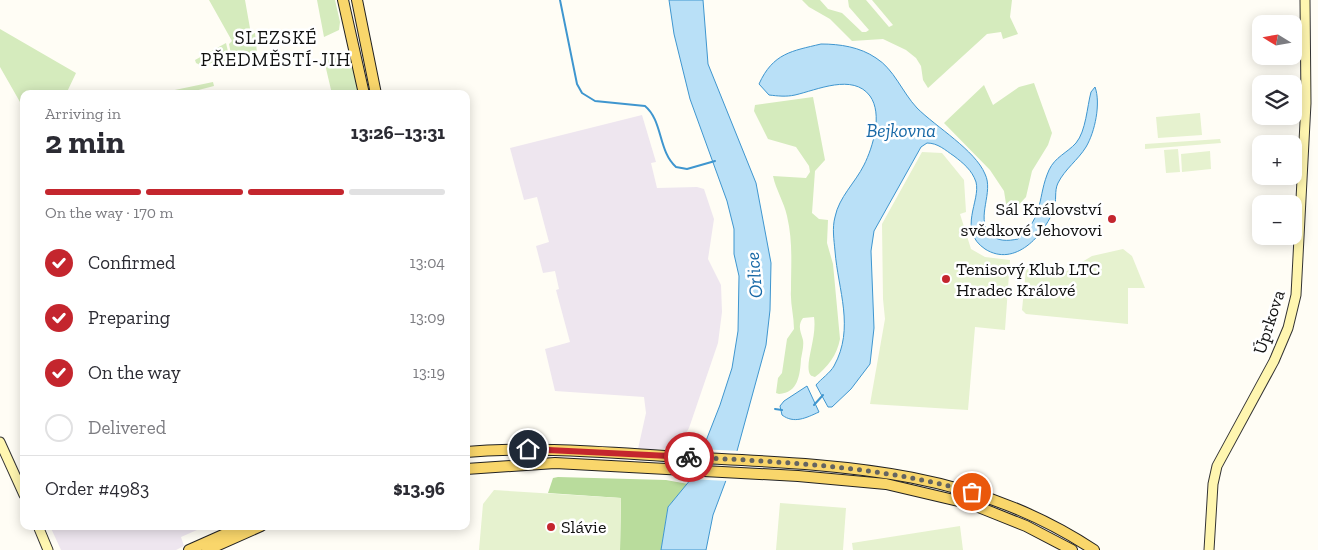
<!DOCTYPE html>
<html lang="en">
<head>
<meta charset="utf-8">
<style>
	:root { --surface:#fff; --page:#f7f7f7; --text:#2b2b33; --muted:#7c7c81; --line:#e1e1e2; --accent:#c4262e }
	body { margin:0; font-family:"Zilla Slab",serif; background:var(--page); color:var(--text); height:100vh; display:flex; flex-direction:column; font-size:19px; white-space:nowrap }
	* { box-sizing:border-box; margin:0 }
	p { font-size:16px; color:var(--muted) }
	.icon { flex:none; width:28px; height:28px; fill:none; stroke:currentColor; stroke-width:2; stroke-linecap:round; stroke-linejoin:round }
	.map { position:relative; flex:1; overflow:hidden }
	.sheet { position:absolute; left:20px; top:90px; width:450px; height:440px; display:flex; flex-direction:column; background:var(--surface); border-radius:10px; box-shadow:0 2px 12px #0003 }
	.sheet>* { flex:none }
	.needle { width:32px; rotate:281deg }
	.tools { position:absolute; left:1252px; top:15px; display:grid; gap:10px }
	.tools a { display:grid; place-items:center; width:50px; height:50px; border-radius:10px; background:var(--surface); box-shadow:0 2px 12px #0003; font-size:25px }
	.pin { position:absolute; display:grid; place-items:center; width:42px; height:42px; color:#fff; margin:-21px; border:2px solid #fff; border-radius:50%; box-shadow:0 1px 5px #0007 }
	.courier { position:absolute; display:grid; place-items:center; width:50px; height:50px; margin:-25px; border:4px solid #c4262e; border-radius:50%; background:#fff; color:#222; box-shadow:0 1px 6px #0007 }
	.head em { font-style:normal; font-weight:700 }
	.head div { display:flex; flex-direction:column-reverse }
	.head { display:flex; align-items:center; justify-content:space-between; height:85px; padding:0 25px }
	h1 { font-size:32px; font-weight:700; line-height:38px }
	.bar { display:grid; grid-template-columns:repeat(4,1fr); gap:8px 5px; align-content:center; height:60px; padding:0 25px }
	.bar i { height:6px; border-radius:4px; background:var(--line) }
	.bar .active { background:var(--accent) }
	.bar p { grid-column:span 4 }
	.line { display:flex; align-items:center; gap:12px; padding:0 25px; border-top:1px solid var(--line) }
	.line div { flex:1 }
	ol { padding:0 25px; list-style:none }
	li { display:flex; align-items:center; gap:15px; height:55px }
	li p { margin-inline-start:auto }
	li .icon { padding:5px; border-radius:50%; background:var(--accent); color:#fff; stroke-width:4 }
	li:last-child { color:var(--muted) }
	li i { width:28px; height:28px; border:2px solid var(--line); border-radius:50% }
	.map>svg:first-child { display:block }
	.industrial { fill:#eee6ef }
	.green { fill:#d5ebbd }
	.forest { fill:#b9dc9c }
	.pitch { fill:#e6f2cf }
	.water { fill:#b9e0f7; stroke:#3f96cf }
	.pier { fill:#fffdf5 }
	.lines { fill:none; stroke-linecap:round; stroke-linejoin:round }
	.stream { stroke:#3f96cf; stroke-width:2 }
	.secondary-casing { stroke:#333; stroke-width:11 }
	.primary-casing { stroke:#222; stroke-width:12 }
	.secondary { stroke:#fff6b0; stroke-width:9 }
	.primary { stroke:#f9d66b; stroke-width:10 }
	.done { stroke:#646461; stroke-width:5; stroke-dasharray:0 9 }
	.route { stroke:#c4262e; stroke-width:6 }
	.poi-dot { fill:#c4262e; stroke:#fff; stroke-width:2 }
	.labels { text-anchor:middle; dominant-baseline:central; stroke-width:5; stroke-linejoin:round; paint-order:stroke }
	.poi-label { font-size:18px; fill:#111; stroke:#fff; text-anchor:start }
	.street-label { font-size:18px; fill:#111; stroke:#fff }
	.neighbourhood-label { font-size:19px; letter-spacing:1px; fill:#111; stroke:#fff }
	.water-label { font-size:19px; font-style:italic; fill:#1768a6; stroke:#fff }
</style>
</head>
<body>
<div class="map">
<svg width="1318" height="550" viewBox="0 0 1318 550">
	<rect width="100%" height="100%" fill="#fffdf5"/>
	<g class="industrial">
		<path d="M 642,115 L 656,162 L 651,163 L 657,188 L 697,187 L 704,189 L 714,219 L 708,259 L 721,285 L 722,312 L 718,343 L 689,428 L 680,443 L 663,449 L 638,449 L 646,413 L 644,397 L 555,391 L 545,349 L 570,342 L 556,290 L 559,289 L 555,271 L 543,273 L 536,246 L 549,242 L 537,197 L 524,200 L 510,148 Z"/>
		<path d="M 50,526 L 68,528 L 72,526 L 206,526 L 181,537 L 184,546 L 176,550 L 61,550 Z"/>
	</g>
	<g class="green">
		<path d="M 209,0 L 245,0 L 251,34 L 255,33 L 257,53 L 232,59 L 229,44 L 232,41 Z"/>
		<path d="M 317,0 L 335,0 L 340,22 L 339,30 L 324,37 Z"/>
		<path d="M 802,0 L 820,0 L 828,9 L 842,13 L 862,32 L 866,32 L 869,30 L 849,7 L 848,0 L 866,0 L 889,27 L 893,25 L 872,0 L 1012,0 L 1010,17 L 1018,34 L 1003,39 L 1001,32 L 987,34 L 928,88 L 923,80 L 921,66 L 916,58 L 906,50 L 883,39 L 852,41 L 830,19 L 809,7 Z"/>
		<path d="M 0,29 L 76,73 L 66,94 L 24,94 L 24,109 L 0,67 Z"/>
		<path d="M 226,43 L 230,60 L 200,65 L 196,63 L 195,60 Z"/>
		<path d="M 342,57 L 347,62 L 351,61 L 359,94 L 332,94 L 324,60 Z"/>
		<path d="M 213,82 L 214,86 L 183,94 L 171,94 L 170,91 Z"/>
		<path d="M 1034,83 L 1052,133 L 1048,145 L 1032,171 L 1026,197 L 1012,212 L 1007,210 L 1004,191 L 990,170 L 944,123 L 984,85 L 993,105 L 1019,87 Z"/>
		<path d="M 813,97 L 825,160 L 815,171 L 812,213 L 819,219 L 828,220 L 827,243 L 833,264 L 840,339 C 837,355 828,367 815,377 C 812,376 810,376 809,372 C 806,360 817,336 814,317 L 803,318 C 797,326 801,332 803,340 C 804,346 802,353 801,359 C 800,375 798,393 779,394 L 776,393 L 778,378 L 782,373 L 787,339 L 794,329 C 794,316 790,303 791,290 C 791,264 793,241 787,216 C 784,202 776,190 773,176 L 806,178 L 810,172 L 809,166 L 796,147 L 768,139 L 754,111 L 755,105 Z"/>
	</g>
	<path class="forest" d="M 558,477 L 666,480 L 688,484 L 668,507 L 661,550 L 620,550 L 621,498 L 548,493 L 553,478 Z"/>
	<g class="pitch">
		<path d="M 1200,113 L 1202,135 L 1158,138 L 1156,117 Z"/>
		<path d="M 1220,139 L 1221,143 L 1145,149 L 1145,144 Z"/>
		<path d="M 1178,149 L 1180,172 L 1166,173 L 1164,150 Z"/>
		<path d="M 1210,151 L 1211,169 L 1182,172 L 1181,154 Z"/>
		<path d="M 922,152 L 942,153 L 964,180 L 966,212 L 960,214 L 971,249 L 985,257 L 1010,260 L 1005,330 L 975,327 L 968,410 L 870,404 L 885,319 L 883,299 L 882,224 Z"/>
		<path d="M 1123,249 L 1132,256 L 1145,288 L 1128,288 L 1128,324 L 1026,314 L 1022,310 L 1026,269 L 1067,271 L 1092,256 Z"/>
		<path d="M 494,490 L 621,498 L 620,550 L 479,550 L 483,504 Z"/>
		<path d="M 780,503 L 846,508 L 843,550 L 776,550 Z"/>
		<path d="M 960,526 L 963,550 L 853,550 L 852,543 Z"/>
	</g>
	<g class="water">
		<path d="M 669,0 L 703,0 L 708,64 L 756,183 L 771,263 L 770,310 L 766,345 L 737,451 L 713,515 L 706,550 L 661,550 L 668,507 L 691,479 L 720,405 L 732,368 L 738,331 L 739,276 L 734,254 L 734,229 L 727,201 L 690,99 L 674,34 Z"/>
		<path d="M 821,44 C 840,44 860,47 876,58 C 894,69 902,92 917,108 C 936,127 975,150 985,174 C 994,192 976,217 989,233 C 997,242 1008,241 1018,239 C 1045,216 1037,197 1049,170 C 1055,157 1067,153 1076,143 C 1086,131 1087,107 1091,92 L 1095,87 C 1101,103 1095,132 1086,147 C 1078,160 1065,169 1058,183 C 1054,191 1057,201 1054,209 C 1044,235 1015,268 985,249 C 957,230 981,201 976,182 C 972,170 963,163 954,156 C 945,150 938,143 927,143 L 921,147 L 874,231 L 871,251 L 874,328 L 870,364 L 851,389 L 832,407 L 828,407 L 816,385 C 821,379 830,373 834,366 C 855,328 838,290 835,251 C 834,240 832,228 835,217 C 839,197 855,183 864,165 C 873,147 883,114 870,96 C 853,73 817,90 795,95 C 786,97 778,96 769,95 L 759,84 C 773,53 792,51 821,44 Z"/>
		<path d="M 807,386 L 819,412 C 806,418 794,424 782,415 L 780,406 L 784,401 Z"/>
	</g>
	<path class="pier" d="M 698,449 L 740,451 L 728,481 L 688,479 Z"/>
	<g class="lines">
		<g class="stream">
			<path d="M 560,0 L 577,84 L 582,93 L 595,101 L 645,106 C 663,121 658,151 676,167 L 687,169 L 715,161"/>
			<path d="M 814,405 L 823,395"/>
			<path d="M 775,409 L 782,410"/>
		</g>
		<g class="secondary-casing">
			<g id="secondary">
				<path d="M 0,442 L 24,495"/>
				<path d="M 38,526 L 48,550"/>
				<path d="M 1209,550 L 1213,484 L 1217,466 L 1274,361 L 1288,328 L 1296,295 L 1306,103 L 1305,0"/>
			</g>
		</g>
		<g class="primary-casing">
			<g id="primary">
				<path d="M 343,0 L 364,94"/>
				<path d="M 357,0 L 376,94"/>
				<path d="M 466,452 C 538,446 610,453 682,457 C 829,465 966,465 1094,550"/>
				<path d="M 466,469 L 555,463 L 798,476 L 886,484 L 971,504 L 1026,526 L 1072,550"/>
				<path d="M 189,550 L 243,526"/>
				<path d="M 207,550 L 261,526"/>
			</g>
		</g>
		<use href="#secondary" class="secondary"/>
		<use href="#primary" class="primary"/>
	</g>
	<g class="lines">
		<path class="done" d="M 689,457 C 785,462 879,466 972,492"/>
		<path class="route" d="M 528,449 L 689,457"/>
	</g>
	<g class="poi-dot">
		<circle cx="1112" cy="219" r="5"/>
		<circle cx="946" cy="279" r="5"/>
		<circle cx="551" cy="527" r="5"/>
	</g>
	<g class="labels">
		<g class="poi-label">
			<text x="1102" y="209" text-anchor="end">Sál Království<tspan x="1102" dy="21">svědkové Jehovovi</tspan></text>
			<text x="956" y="269">Tenisový Klub LTC<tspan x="956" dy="21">Hradec Králové</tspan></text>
			<text x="561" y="527">Slávie</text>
		</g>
		<g class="street-label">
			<text transform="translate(1269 322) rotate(-72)">Úprkova</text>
		</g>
		<g class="neighbourhood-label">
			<text x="276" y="37">SLEZSKÉ<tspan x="276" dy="22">PŘEDMĚSTÍ-JIH</tspan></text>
		</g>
		<g class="water-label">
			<text x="901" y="130">Bejkovna</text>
			<text transform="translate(754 275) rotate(-95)">Orlice</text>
		</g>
	</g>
</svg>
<div class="tools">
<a><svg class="needle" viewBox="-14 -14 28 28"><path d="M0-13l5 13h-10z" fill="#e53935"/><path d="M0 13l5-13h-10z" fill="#7c7c81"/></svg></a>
<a><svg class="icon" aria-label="layers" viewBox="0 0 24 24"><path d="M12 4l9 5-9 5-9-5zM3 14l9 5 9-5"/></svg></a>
<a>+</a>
<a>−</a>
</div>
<div class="pin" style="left:972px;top:492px;background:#ea580c"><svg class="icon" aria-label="bag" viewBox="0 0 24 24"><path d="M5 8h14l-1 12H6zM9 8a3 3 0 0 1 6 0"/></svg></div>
<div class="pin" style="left:528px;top:449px;background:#1f2937"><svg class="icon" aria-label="home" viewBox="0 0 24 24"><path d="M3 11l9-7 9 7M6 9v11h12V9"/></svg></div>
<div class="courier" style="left:689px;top:457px"><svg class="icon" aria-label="bike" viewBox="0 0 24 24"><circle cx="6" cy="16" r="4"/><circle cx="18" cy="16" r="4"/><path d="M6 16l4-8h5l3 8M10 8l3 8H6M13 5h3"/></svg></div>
<section class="sheet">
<div class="head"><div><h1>2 min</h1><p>Arriving in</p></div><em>13:26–13:31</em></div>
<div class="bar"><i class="active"></i><i class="active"></i><i class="active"></i><i></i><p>On the way · 170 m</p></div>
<ol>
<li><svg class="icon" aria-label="check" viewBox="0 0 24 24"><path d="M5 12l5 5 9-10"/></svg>Confirmed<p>13:04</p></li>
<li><svg class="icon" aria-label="check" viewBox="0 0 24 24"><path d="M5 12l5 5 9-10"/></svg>Preparing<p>13:09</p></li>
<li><svg class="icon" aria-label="check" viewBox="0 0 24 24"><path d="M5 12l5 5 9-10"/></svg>On the way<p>13:19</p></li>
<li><i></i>Delivered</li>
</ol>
<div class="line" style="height:65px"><div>Order #4983</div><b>$13.96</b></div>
</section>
</div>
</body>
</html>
